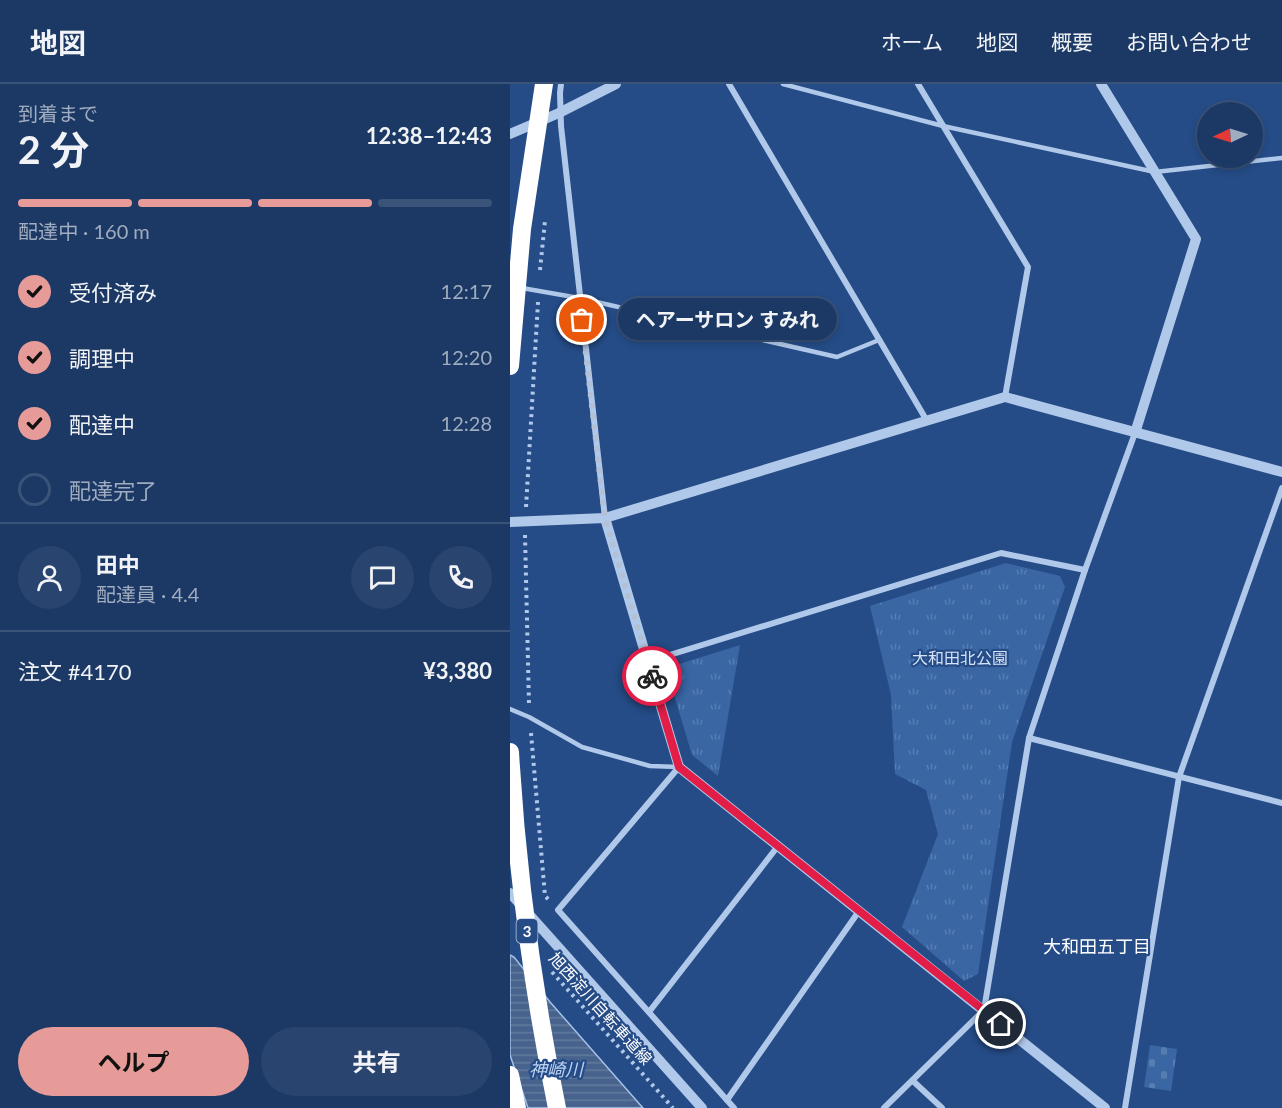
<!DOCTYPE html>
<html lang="ja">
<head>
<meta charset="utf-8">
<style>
	:root { --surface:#1c3965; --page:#29446e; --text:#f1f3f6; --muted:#a0acbf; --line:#3a5379; --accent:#e69b98 }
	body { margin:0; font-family:Lato,"Noto Sans JP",sans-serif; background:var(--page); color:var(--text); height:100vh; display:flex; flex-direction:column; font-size:22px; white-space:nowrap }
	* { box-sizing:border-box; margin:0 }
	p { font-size:20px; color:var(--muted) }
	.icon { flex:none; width:33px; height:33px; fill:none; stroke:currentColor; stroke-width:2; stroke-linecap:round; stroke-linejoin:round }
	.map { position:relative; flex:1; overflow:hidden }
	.drawer { display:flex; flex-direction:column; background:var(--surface); width:510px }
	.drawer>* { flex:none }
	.needle { width:39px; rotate:266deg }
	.controls { position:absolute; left:687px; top:18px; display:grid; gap:12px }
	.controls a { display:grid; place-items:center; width:66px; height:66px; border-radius:50%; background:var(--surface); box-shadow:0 3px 9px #0003,0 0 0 2px var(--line); font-size:30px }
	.pin { position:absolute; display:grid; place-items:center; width:51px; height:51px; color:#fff; margin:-26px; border:3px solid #fff; border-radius:50%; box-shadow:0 2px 6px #0007 }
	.courier { position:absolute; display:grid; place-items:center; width:60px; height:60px; margin:-30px; border:4px solid #e11d48; border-radius:50%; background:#fff; color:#222; box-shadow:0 2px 8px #0007 }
	.bubble { position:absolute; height:42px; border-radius:21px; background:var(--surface); box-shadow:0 3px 9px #0003,0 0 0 2px var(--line); font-size:20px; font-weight:700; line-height:42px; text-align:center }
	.summary em { font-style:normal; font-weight:700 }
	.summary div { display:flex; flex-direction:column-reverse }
	.summary { display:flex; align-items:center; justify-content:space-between; height:102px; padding:0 18px }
	h1 { font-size:39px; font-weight:700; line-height:45px }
	.bar { display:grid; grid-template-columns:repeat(4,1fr); gap:9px 6px; align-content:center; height:72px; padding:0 18px }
	.bar i { height:8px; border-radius:4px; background:var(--line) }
	.bar .on { background:var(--accent) }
	.bar p { grid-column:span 4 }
	.line { display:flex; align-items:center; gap:15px; padding:0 18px; border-top:2px solid var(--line) }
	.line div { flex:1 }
	.round { display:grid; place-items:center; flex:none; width:63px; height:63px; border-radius:32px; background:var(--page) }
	ol { padding:0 18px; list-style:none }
	li { display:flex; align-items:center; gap:18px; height:66px }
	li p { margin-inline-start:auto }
	li .icon { padding:6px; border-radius:50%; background:var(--accent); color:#111; stroke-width:4 }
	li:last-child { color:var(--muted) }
	li i { width:33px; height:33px; border:3px solid var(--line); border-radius:50% }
	.cta { display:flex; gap:12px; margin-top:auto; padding:12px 18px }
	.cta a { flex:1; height:69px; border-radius:36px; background:var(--accent); color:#111; font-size:24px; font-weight:700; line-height:69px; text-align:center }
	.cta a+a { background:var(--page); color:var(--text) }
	header { display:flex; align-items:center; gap:36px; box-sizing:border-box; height:84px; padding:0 30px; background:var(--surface); border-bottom:2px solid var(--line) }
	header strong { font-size:28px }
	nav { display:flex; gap:33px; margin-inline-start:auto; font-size:21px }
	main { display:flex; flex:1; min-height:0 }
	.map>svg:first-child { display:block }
	.cemetery { fill:url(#cemetery-stones) }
	.park { fill:url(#park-tufts) }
	.water { fill:url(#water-rules); stroke:#a5c2e9; stroke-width:1.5 }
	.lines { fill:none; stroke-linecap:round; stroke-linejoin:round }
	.path { stroke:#b0c8e9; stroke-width:4; stroke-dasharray:3 4.5; stroke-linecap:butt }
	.service { stroke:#b0c8e9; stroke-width:4.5 }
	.minor { stroke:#b0c8e9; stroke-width:6 }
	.tertiary { stroke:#b0c8e9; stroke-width:10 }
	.motorway { stroke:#fff; stroke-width:18 }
	.done { stroke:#b3c0d5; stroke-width:6; stroke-dasharray:0 10.8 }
	.route { stroke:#e11d48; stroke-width:8 }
	.labels { text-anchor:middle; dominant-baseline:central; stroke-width:4.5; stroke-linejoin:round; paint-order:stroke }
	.shield { fill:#254c87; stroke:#bec9db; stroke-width:1.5 }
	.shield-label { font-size:15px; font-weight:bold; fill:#fff }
	.park-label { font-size:16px; fill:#d4e3f7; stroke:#254c87 }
	.street-label { font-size:16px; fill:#fff; stroke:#254c87 }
	.neighbourhood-label { font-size:18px; fill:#fff; stroke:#254c87 }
	.water-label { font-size:18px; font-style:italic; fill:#bcd2f0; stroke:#254c87 }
</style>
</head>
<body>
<header>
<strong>地図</strong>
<nav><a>ホーム</a><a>地図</a><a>概要</a><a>お問い合わせ</a></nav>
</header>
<main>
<section class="drawer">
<div class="summary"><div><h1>2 分</h1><p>到着まで</p></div><em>12:38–12:43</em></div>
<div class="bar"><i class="on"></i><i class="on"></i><i class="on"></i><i></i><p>配達中 · 160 m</p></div>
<ol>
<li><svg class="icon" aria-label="check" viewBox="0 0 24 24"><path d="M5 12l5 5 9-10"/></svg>受付済み<p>12:17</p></li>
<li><svg class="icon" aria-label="check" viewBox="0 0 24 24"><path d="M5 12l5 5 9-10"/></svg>調理中<p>12:20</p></li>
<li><svg class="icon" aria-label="check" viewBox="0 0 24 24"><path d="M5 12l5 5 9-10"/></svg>配達中<p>12:28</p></li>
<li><i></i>配達完了</li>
</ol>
<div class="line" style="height:108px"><a class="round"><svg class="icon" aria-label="person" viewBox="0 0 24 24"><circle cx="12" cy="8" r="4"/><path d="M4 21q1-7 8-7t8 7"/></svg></a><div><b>田中</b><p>配達員 · 4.4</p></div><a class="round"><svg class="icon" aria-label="chat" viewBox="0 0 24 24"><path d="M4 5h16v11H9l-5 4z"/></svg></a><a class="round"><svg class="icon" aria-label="phone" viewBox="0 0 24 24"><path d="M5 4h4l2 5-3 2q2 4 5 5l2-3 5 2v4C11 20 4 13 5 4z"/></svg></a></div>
<div class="line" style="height:78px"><div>注文 #4170</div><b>¥3,380</b></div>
<div class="cta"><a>ヘルプ</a><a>共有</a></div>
</section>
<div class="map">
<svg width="772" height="1024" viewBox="0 0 772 1024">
	<defs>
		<pattern id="cemetery-stones" width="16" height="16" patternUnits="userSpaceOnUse" patternTransform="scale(1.5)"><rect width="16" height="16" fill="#3a66a4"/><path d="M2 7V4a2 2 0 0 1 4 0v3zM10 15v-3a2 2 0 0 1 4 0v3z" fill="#587db2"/></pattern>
		<pattern id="park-tufts" width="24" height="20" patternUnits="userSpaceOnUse" patternTransform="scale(1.5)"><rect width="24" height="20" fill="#3a66a4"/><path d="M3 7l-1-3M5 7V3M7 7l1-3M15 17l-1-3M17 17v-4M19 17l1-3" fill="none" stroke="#587db2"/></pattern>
		<pattern id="water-rules" width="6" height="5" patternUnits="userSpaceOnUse" patternTransform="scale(1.5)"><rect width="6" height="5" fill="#47638d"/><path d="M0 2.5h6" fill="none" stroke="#637a9e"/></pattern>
	</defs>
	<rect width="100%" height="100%" fill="#254c87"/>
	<path class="cemetery" d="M 640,961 L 667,965 L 661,1007 L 634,1003 Z"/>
	<g class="park">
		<path d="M 496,479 L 550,492 L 555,503 L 502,658 L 468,890 L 454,897 L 392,843 L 428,750 L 416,706 L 385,690 L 381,611 L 360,522 Z"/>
		<path d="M 230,561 L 208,692 L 182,671 L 158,591 L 163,582 Z"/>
	</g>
	<path class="water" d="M 0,871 L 4,873 L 40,918 L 133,1024 L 18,1024 L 0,971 Z"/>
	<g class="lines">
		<g class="path">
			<path d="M 30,186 L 35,137"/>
			<path d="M 16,423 L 28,218"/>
			<path d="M 15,451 L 19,621"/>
			<path d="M 21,649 L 35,812 L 39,816"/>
			<path d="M 42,888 L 163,1024"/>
		</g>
		<g class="service">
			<path d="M 273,0 L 433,42 L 645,88 L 772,74"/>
			<path d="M 12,204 L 69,214 L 327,273 L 369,256"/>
			<path d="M 0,625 L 19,633 L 72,663 L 140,682 L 169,683"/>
		</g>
		<g class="minor">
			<path d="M 51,0 L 50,9 L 51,42 L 95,434"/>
			<path d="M 219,0 L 417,337"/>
			<path d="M 408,0 L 518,183 L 495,313"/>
			<path d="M 137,578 L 491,469 L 575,486"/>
			<path d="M 519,654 L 772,719"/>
			<path d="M 169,683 L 48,826 L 224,1024"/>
			<path d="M 139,928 L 268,762"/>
			<path d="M 403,997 L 432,1024"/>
			<path d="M 217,1016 L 349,827"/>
			<path d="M 374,1024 L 474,926 L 519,654 L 575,486 L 625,349"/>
			<path d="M 615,1024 L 669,693 L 772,404"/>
		</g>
		<g class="tertiary">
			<path d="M 591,0 L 686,155 L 625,349"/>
			<path d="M 0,50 L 49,29 L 106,0"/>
			<path d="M 95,434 L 169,683 L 595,1024"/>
			<path d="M 0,438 L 95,434 L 495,313 L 772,388"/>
			<path d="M 0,809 L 192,1024"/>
		</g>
		<g class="motorway">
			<path d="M 0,282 L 12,145 L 34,0"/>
			<path d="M 0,668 C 7,788 23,907 47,1024"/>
			<path d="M 0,991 L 7,1024"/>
		</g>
	</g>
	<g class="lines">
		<path class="done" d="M 72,236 L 95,434 L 142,592"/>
		<path class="route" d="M 142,592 L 169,683 L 491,940"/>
	</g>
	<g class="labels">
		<rect class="shield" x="6.5" y="835" width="21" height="24" rx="4.5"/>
		<g class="shield-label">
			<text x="17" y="847">3</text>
		</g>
		<g class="park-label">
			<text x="450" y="573">大和田北公園</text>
		</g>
		<g class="street-label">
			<text transform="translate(91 924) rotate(48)">旭西淀川自転車道線</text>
		</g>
		<g class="neighbourhood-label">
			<text x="587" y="862">大和田五丁目</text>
		</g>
		<g class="water-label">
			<text x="46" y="985">神崎川</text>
		</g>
	</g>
</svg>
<div class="controls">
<a><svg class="needle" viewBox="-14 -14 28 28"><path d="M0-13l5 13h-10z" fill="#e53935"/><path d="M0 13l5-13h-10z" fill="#a0acbf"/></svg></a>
</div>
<div class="pin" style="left:72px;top:236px;background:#ea580c"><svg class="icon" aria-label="bag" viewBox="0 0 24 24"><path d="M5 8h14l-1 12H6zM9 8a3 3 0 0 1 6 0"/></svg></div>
<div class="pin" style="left:491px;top:940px;background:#1f2937"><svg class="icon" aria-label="home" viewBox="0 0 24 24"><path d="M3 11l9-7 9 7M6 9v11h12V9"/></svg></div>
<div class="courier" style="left:142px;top:592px"><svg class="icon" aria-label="bike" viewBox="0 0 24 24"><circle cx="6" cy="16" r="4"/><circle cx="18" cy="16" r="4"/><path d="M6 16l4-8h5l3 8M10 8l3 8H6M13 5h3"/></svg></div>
<div class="bubble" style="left:108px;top:214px;width:219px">ヘアーサロン すみれ</div>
</div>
</main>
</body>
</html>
